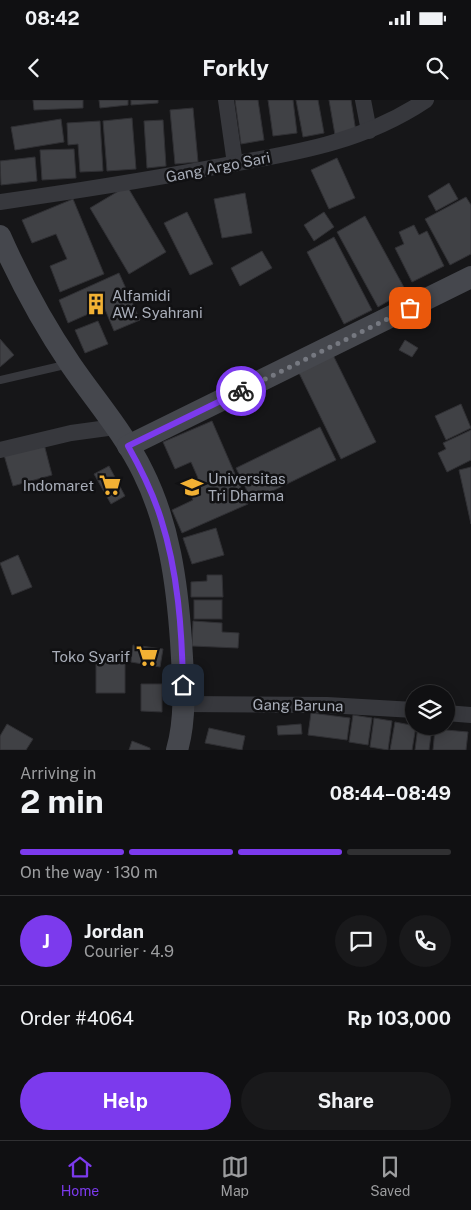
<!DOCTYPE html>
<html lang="en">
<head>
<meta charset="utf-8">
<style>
	:root { --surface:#101012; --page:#19191b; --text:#f1f3f6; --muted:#9c9d9f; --line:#303032; --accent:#7c3aed }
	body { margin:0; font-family:"Public Sans",sans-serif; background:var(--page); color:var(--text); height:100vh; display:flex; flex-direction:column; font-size:19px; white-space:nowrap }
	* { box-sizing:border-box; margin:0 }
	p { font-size:16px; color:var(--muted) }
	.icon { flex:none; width:28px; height:28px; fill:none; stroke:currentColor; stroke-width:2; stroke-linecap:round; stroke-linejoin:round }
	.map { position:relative; height:650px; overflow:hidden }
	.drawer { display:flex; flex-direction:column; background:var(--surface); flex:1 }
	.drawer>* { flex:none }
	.fabs { position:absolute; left:405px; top:585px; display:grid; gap:10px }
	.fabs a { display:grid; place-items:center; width:50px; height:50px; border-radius:50%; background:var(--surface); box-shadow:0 2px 12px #0003,0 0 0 1px var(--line); font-size:25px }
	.pin { position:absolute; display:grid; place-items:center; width:42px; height:42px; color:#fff; margin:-21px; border-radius:10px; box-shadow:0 2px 8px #0006 }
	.courier { position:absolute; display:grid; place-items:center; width:50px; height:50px; margin:-25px; border:4px solid #7c3aed; border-radius:50%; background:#fff; color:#222; box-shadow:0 1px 6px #0007 }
	.headline em { font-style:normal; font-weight:700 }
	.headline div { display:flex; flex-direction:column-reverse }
	.headline { display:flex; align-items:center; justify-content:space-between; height:85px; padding:0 20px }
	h1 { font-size:32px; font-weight:700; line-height:38px }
	.bar { display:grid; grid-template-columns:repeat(4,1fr); gap:8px 5px; align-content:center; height:60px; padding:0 20px }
	.bar i { height:6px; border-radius:4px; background:var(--line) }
	.bar .active { background:var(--accent) }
	.bar p { grid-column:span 4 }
	.line { display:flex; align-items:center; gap:12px; padding:0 20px; border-top:1px solid var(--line) }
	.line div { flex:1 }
	.round { display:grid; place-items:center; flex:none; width:52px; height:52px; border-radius:26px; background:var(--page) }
	.button { display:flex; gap:10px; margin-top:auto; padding:10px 20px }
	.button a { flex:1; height:58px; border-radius:30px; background:var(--accent); color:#fff; font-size:20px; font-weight:700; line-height:58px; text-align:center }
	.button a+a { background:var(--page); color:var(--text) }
	.status { display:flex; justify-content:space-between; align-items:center; height:35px; padding:0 25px; background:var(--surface); direction:ltr }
	.status svg { height:14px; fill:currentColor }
	header { display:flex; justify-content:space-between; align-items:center; height:65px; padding:0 20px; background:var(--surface); font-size:22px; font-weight:700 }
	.tabs { display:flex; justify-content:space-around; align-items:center; height:70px; border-top:1px solid var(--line); background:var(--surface); font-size:14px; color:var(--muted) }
	.tabs a { display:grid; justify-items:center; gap:2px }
	.tabs .active { color:var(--accent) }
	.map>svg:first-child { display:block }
	.building { fill:#404145; stroke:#303034 }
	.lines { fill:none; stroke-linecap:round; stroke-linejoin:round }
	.lane { stroke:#37383d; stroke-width:8 }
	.street { stroke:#37383d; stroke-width:16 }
	.secondary { stroke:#45474d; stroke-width:22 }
	.done { stroke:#757880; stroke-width:5; stroke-dasharray:0 9 }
	.route { stroke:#7c3aed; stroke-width:6 }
	.labels { text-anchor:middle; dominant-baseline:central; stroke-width:5; stroke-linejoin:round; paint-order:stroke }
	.street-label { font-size:15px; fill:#a8adb8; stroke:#111113 }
	.poi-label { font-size:15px; fill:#a8adb8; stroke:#111113; text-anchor:start }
</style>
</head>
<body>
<div class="status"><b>08:42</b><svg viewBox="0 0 49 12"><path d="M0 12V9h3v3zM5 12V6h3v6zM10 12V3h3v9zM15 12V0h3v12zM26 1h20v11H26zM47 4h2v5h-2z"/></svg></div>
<header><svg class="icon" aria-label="back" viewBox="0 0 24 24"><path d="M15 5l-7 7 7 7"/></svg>Forkly<svg class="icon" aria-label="search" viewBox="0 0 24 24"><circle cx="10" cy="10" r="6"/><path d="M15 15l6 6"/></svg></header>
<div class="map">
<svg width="471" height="650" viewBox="0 0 471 650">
	<rect width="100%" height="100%" fill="#161618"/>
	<g class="building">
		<path d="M 33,0 L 83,0 L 83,8 L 34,10 Z"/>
		<path d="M 99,0 L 128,0 L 128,5 L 100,8 Z"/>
		<path d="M 131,0 L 158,0 L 158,3 L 131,5 Z"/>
		<path d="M 235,0 L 258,0 L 264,40 L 241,44 Z"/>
		<path d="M 268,0 L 293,0 L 297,33 L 273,36 Z"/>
		<path d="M 296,0 L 318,0 L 324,33 L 303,37 Z"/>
		<path d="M 329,0 L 351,0 L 356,32 L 335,35 Z"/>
		<path d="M 193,8 L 198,62 L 175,64 L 170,10 Z"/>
		<path d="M 132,18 L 136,69 L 107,71 L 103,21 Z"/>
		<path d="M 61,19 L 64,42 L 15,50 L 11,27 Z"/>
		<path d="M 163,20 L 166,66 L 147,68 L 144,21 Z"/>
		<path d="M 100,21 L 103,71 L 80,72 L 78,44 L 68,45 L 67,23 Z"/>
		<path d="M 74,49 L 76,78 L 42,80 L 40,50 Z"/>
		<path d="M 35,57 L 37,81 L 1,85 L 0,61 Z"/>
		<path d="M 337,58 L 355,98 L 329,109 L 311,70 Z"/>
		<path d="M 449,83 L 458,99 L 436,111 L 428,96 Z"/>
		<path d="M 127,86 L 166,152 L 129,174 L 90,108 Z"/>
		<path d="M 245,93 L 252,133 L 222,138 L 214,99 Z"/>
		<path d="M 466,97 L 471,105 L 471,154 L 450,165 L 425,119 Z"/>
		<path d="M 73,99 L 104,174 L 60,192 L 50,166 L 67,159 L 56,134 L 32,143 L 22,120 Z"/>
		<path d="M 187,112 L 213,164 L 190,175 L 164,123 Z"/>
		<path d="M 324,112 L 334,127 L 314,141 L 304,125 Z"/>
		<path d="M 365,116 L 406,191 L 378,207 L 337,132 Z"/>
		<path d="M 414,125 L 419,135 L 427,131 L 444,166 L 412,182 L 395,148 L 404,144 L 399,132 Z"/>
		<path d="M 334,137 L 372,210 L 344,224 L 307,152 Z"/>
		<path d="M 262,151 L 272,168 L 240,186 L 231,168 Z"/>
		<path d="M 119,173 L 140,220 L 114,231 L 104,207 L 68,223 L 59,200 Z"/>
		<path d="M 98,221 L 108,244 L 85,253 L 75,230 Z"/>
		<path d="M 0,239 L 14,255 L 0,267 Z"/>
		<path d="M 405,240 L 418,248 L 412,257 L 399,250 Z"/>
		<path d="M 333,255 L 376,342 L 341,359 L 299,273 Z"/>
		<path d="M 461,304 L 471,328 L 446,340 L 435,316 Z"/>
		<path d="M 212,321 L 248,404 L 182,433 L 172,410 L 193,400 L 185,383 L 198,378 L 191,362 L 175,369 L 163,342 Z"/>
		<path d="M 320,327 L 336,360 L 252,401 L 236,368 Z"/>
		<path d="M 471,330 L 471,360 L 447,372 L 438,353 L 446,349 L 443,343 Z"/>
		<path d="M 44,344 L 52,375 L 13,386 L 4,355 Z"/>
		<path d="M 109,366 L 125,396 L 111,404 L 94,374 Z"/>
		<path d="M 471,367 L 471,424 L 459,370 Z"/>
		<path d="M 216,428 L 224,455 L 192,464 L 183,438 Z"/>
		<path d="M 18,455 L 32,487 L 12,495 L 0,463 Z"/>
		<path d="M 207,475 L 222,475 L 223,497 L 191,497 L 191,482 L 207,481 Z"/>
		<rect x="194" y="500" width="28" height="19"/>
		<path d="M 193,521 L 222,523 L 222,532 L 239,533 L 238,548 L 192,546 Z"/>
		<path d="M 133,545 L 163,549 L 160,567 L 131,562 Z"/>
		<path d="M 96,559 L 125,560 L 125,593 L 96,593 Z"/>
		<path d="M 141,584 L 162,584 L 162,612 L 141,611 Z"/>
		<path d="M 311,613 L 350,618 L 347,640 L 308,635 Z"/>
		<path d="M 353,615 L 372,618 L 368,645 L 349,642 Z"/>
		<path d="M 374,618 L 392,621 L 388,650 L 370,647 Z"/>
		<path d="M 395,622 L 416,626 L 412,650 L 390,650 Z"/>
		<path d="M 7,624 L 33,639 L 26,650 L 0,650 L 0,636 Z"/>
		<path d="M 301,624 L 302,634 L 278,635 L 277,626 Z"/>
		<path d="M 418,626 L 432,628 L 429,650 L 415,650 Z"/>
		<path d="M 209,628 L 245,636 L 242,650 L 205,643 Z"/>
		<path d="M 435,629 L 468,632 L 466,650 L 433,650 Z"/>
		<path d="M 132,641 L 150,648 L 150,650 L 129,650 Z"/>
	</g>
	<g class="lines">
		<path class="lane" d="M 0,280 L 69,264"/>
		<g class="street">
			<path d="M 226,0 L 235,64"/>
			<path d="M 363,0 L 369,31"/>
			<path d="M 0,102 C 70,92 140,81 210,68 C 287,54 359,45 426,0"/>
			<path d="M 0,350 L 71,333 L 115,327"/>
			<path d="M 183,604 L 327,605 L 414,610"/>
			<path d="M 446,613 L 471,615"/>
		</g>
		<g class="secondary">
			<path d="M 0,136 C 20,181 43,224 71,265 C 95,300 124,333 143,372 C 169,424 177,483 181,541 C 183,576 187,616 177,650"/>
			<path d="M 128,346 L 471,177"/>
		</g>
	</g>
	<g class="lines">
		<path class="done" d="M 241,291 L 410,208"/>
		<path class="route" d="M 183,585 C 182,530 178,472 161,419 C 153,393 141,369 128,346 L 241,291"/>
	</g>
	<defs>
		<g id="building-bare" transform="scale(1.725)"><path d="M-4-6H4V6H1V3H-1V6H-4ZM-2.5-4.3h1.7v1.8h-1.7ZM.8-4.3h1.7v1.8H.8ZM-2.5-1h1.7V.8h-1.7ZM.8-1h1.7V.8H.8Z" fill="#f2b134" stroke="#111113" stroke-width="2.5" paint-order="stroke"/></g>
		<g id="supermarket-bare" transform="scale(1.725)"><path d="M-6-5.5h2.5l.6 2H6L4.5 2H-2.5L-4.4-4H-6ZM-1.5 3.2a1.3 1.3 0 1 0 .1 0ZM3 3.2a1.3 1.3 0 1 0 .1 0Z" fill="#f2b134" stroke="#111113" stroke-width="2.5" paint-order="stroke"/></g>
		<g id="university-bare" transform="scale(1.725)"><path d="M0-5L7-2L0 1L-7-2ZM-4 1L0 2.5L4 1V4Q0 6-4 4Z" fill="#f2b134" stroke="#111113" stroke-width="2.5" paint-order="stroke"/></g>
	</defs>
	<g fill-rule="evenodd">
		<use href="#building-bare" x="96" y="204"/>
		<use href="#supermarket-bare" x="110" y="385"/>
		<use href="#university-bare" x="192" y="387"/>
		<use href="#supermarket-bare" x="147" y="556"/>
	</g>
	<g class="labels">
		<g class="street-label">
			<text transform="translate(218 67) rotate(-11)">Gang Argo Sari</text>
			<text transform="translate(298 605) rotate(1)">Gang Baruna</text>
		</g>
		<g class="poi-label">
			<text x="112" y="195">Alfamidi<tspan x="112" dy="17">AW. Syahrani</tspan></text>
			<text x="208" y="378">Universitas<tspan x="208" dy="17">Tri Dharma</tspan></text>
			<text x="94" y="385" text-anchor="end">Indomaret</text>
			<text x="130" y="556" text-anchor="end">Toko Syarif</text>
		</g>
	</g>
</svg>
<div class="fabs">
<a><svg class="icon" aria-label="layers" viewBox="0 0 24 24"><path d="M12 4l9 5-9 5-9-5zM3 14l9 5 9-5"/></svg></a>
</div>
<div class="pin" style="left:410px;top:208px;background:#ea580c"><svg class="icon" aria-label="bag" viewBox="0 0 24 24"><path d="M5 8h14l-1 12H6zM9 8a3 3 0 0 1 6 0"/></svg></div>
<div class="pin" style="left:183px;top:585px;background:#1f2937"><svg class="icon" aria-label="home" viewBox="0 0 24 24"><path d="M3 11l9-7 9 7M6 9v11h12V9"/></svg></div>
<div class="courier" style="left:241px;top:291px"><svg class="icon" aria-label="bike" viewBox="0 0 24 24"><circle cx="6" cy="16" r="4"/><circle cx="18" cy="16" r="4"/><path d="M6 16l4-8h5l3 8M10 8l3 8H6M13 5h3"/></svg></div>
</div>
<section class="drawer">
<div class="headline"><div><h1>2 min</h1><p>Arriving in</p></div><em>08:44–08:49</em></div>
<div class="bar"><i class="active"></i><i class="active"></i><i class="active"></i><i></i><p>On the way · 130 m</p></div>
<div class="line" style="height:90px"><b class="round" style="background:var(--accent);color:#fff">J</b><div><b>Jordan</b><p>Courier · 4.9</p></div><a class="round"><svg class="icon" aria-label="chat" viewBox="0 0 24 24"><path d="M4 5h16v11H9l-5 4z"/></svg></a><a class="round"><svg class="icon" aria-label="phone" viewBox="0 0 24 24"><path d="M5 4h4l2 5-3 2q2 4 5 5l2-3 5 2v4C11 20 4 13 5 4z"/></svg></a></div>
<div class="line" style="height:65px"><div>Order #4064</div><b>Rp 103,000</b></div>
<div class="button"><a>Help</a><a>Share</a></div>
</section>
<nav class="tabs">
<a class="active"><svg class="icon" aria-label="home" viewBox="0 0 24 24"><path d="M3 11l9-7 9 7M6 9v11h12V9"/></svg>Home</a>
<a><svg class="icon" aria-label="map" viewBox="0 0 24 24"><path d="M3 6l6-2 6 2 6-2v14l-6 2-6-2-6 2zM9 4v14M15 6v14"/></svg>Map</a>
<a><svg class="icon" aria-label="saved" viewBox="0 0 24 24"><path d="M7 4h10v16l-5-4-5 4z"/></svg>Saved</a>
</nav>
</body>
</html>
